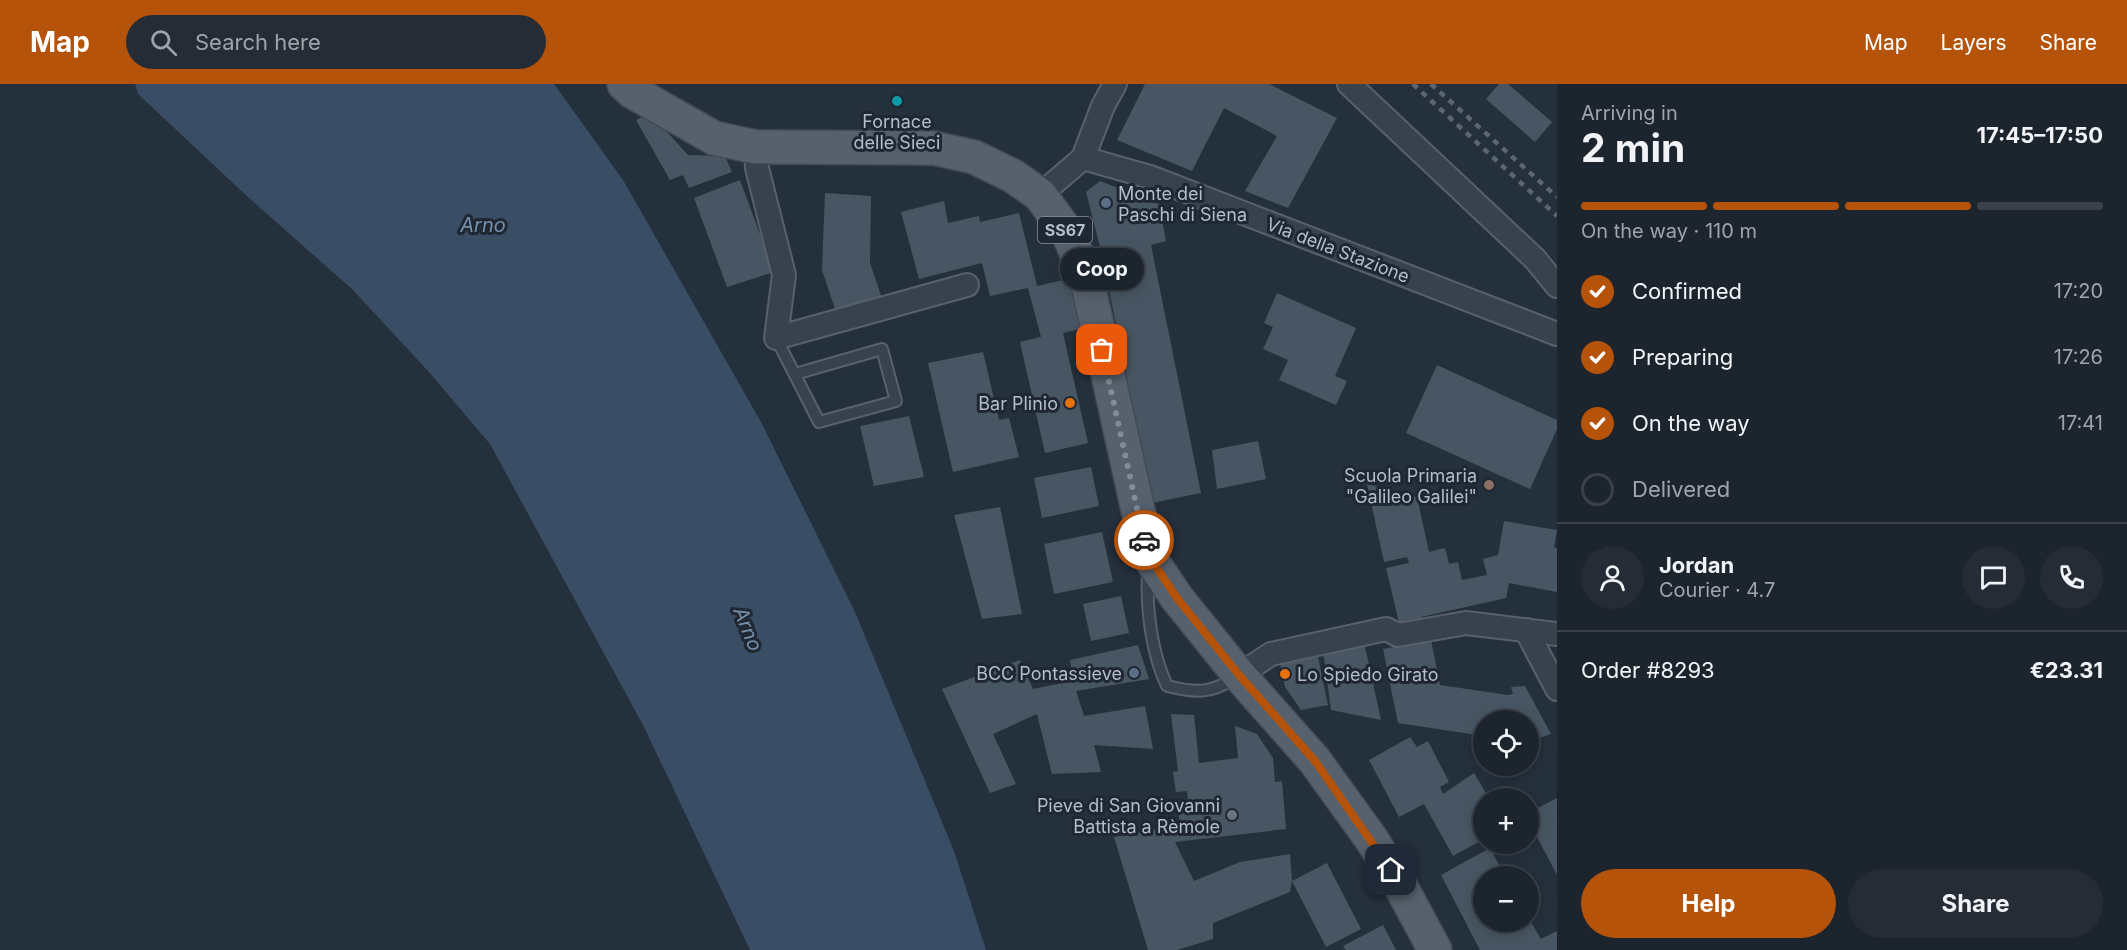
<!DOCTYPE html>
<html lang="en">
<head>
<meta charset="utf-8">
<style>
	:root { --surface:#1c242e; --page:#252c36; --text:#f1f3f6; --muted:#a0a4aa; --line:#3a414a; --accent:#b45309 }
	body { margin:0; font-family:Inter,sans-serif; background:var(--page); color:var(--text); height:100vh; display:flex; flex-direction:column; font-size:22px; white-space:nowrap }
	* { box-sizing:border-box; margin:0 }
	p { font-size:20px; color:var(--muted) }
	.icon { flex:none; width:33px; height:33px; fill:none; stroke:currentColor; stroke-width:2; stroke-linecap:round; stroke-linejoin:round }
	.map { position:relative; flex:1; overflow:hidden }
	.drawer { display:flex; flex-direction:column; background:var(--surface); width:570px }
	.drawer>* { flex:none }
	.fabs { position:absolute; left:1473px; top:626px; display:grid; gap:12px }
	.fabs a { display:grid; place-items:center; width:66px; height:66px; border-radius:50%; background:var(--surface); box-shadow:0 3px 15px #0003,0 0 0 2px var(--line); font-size:30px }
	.pin { position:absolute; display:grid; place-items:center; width:51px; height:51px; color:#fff; margin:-26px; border-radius:12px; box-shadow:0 3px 9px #0006 }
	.courier { position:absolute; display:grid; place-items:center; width:60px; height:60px; margin:-30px; border:4px solid #b45309; border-radius:50%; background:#fff; color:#222; box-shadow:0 2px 8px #0007 }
	.bubble { position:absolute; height:42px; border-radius:21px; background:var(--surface); box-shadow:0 3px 15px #0003,0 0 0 2px var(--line); font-size:20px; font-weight:700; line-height:42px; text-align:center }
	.head em { font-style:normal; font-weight:700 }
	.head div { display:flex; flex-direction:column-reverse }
	.head { display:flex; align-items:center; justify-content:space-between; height:102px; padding:0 24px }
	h1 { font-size:39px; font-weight:700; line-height:45px }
	.bar { display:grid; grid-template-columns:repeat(4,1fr); gap:9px 6px; align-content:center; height:72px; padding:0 24px }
	.bar i { height:8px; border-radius:4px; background:var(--line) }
	.bar .current { background:var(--accent) }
	.bar p { grid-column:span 4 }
	.line { display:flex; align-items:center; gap:15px; padding:0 24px; border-top:2px solid var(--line) }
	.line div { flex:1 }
	.round { display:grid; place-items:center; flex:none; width:63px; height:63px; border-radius:32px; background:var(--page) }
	ol { padding:0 24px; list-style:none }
	li { display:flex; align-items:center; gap:18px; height:66px }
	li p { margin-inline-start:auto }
	li .icon { padding:6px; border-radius:50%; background:var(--accent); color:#fff; stroke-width:4 }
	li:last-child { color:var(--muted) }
	li i { width:33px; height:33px; border:3px solid var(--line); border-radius:50% }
	.action { display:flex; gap:12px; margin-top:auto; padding:12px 24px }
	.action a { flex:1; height:69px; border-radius:36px; background:var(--accent); color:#fff; font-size:24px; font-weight:700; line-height:69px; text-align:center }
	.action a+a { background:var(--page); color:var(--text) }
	header { display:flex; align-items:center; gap:36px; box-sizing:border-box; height:84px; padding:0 30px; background:var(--accent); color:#fff }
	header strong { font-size:28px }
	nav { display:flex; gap:33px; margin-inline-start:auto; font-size:21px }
	.search { width:420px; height:54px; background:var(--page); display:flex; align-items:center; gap:15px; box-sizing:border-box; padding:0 21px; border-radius:33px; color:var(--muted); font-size:22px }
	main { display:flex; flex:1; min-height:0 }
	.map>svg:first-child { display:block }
	.water { fill:#394d64 }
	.building { fill:#485663 }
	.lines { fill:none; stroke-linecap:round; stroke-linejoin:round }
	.service-casing { stroke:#57606b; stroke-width:14 }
	.minor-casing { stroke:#57606b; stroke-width:26 }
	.primary-casing { stroke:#424b56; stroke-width:36 }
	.service { stroke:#38424d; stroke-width:10 }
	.minor { stroke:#38424d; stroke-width:22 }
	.primary { stroke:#57616d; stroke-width:33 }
	.rail { stroke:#5b6674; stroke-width:4.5; stroke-dasharray:6 6; stroke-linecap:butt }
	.done { stroke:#828c97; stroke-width:6; stroke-dasharray:0 10.8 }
	.route { stroke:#b45309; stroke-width:8 }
	.culture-dot { fill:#0f9aa8; stroke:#1e2732; stroke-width:2 }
	.service-dot { fill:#5c6f8a; stroke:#1e2732; stroke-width:2 }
	.food-dot { fill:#e8710a; stroke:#1e2732; stroke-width:2 }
	.education-dot { fill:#8d6e63; stroke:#1e2732; stroke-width:2 }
	.worship-dot { fill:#6b7280; stroke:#1e2732; stroke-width:2 }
	.labels { text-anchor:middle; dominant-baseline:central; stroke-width:6; stroke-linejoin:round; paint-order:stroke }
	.shield { fill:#1e2732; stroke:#87909b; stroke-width:1.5 }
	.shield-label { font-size:16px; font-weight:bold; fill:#b4bdc8 }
	.poi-label { font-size:18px; fill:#b4bdc8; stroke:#1e2732; text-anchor:end }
	.street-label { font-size:18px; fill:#b4bdc8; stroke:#1e2732 }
	.water-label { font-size:20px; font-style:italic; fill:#758faa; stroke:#1e2732 }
</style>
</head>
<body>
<header>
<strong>Map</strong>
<div class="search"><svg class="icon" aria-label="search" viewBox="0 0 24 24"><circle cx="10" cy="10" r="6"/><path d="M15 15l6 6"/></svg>Search here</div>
<nav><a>Map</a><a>Layers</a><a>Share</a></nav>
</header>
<main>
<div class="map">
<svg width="1557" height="866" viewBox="0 0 1557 866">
	<rect width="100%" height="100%" fill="#25303d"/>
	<path class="water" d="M 135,0 L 554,0 L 623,96 L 761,338 L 855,528 L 954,767 L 986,866 L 750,866 L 644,643 L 490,360 L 428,287 L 352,205 L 250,115 L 138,10 Z"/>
	<g class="building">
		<path d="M 1145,0 L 1269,0 L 1337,34 L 1288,124 L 1245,107 L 1277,52 L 1224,24 L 1192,87 L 1117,56 Z"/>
		<path d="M 1499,0 L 1508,0 L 1552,38 L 1535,58 L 1486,15 Z"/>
		<path d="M 650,29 L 688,71 L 725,72 L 732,88 L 689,104 L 683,91 L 670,96 L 636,36 Z"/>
		<path d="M 740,96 L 774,188 L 727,203 L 694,114 Z"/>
		<path d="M 1100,97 L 1159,120 L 1166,157 L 1151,161 L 1201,409 L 1152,419 L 1102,171 L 1086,108 Z"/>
		<path d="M 825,109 L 871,112 L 870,179 L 884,220 L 837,231 L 822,186 Z"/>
		<path d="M 944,117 L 948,139 L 979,132 L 980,138 L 1019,129 L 1037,202 L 1072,194 L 1084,244 L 1063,249 L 1088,359 L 1045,369 L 1020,258 L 1041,253 L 1028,204 L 990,212 L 982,179 L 919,195 L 901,128 Z"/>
		<path d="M 1277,209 L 1356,244 L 1335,292 L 1347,297 L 1336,321 L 1279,296 L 1288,276 L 1263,265 L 1273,243 L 1264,239 Z"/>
		<path d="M 983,268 L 999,336 L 1009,334 L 1019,373 L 953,388 L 928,279 Z"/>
		<path d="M 1437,281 L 1557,336 L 1557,345 L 1530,405 L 1406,349 Z"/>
		<path d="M 909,332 L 924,393 L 874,402 L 860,342 Z"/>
		<path d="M 1258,357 L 1266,395 L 1217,405 L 1212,366 Z"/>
		<path d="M 1091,383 L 1099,422 L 1042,434 L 1034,394 Z"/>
		<path d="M 1367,400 L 1417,413 L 1429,468 L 1445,464 L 1449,480 L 1458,478 L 1462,496 L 1487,491 L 1483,475 L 1498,471 L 1504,437 L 1557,446 L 1554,463 L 1557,464 L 1557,508 L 1509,499 L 1506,514 L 1421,533 L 1424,542 L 1401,547 L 1386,484 L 1409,479 L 1407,473 L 1384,478 Z"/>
		<path d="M 1000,423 L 1022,530 L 982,535 L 954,431 Z"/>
		<path d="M 1102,448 L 1113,498 L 1054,510 L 1044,460 Z"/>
		<path d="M 1121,512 L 1129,549 L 1091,557 L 1083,520 Z"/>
		<path d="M 1431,556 L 1440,601 L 1508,611 L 1513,610 L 1511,603 L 1525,602 L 1551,650 L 1528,658 L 1528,636 L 1484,636 L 1484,652 L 1398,639 L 1383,565 Z"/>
		<path d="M 1364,558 L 1381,636 L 1331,626 L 1323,567 Z"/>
		<path d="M 1138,561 L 1149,595 L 1076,607 L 1084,632 L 1145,622 L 1153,665 L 1094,661 L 1101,688 L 1052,690 L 1037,630 L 993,650 L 1016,700 L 990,709 L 942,605 L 1020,576 L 1033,605 L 1073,597 L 1070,576 Z"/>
		<path d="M 1317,568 L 1328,621 L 1301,626 L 1285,603 L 1280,578 Z"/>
		<path d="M 1171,630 L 1194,631 L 1199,679 L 1238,674 L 1235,642 L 1257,650 L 1273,674 L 1275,698 L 1282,697 L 1286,745 L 1175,758 L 1194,797 L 1240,778 L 1290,770 L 1292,797 L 1290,808 L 1213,839 L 1213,855 L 1177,866 L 1148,866 L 1114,753 L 1180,741 L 1177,717 L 1188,715 L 1187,707 L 1176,708 L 1173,688 L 1178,687 Z"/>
		<path d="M 1410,653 L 1417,663 L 1428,657 L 1449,698 L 1440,703 L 1443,710 L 1474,689 L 1489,714 L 1484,714 L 1484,755 L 1453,772 L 1424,720 L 1399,733 L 1369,676 Z"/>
		<path d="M 1557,714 L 1557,791 L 1528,736 L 1528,729 Z"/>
		<path d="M 1490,764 L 1505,792 L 1484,792 L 1484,837 L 1528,837 L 1528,833 L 1541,855 L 1557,847 L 1557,866 L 1480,866 L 1441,791 Z"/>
		<path d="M 1327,779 L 1361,845 L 1326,863 L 1292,797 Z"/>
		<path d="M 1383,841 L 1396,866 L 1346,866 L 1343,862 Z"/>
	</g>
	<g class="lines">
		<g class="service-casing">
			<g id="service">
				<path d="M 776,254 L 819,338 L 896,317 L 882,265 L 795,290"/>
				<path d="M 1148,486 C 1146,523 1151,568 1167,602 C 1196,609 1210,610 1235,594"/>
			</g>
		</g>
		<g class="minor-casing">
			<g id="minor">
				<path d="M 1349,0 L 1535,175 L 1557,202"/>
				<path d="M 756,63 L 757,84 L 784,191 L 776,254 L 967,201"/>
				<path d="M 1083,74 L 1150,93 L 1557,250"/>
				<path d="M 1040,111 L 1083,74 L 1103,22 L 1115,0"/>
				<path d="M 1526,546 L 1557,605"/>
				<path d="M 1239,591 L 1271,570 L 1386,545 L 1398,551 L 1466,539 L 1557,550"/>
			</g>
		</g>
		<g class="primary-casing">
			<path id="primary" d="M 624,0 L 633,8 L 714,54 L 756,63 L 933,64 L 974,73 L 1013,92 L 1040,111 L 1069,151 L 1087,196 L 1148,471 L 1177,514 L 1239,591 L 1315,677 L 1372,756 L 1400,801 L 1435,866"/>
		</g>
		<use href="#service" class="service"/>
		<use href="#minor" class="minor"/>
		<use href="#primary" class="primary"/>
		<g class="rail">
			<path d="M 1413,0 L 1557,132"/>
			<path d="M 1431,0 L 1557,113"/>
		</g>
	</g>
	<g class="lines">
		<path class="done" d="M 1102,266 L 1144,456"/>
		<path class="route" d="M 1144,456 L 1148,471 L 1177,514 L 1239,591 L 1315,677 L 1391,786"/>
	</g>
	<circle class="culture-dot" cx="897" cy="17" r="6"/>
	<g class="service-dot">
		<circle cx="1106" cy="119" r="6"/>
		<circle cx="1134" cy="589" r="6"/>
	</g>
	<g class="food-dot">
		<circle cx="1070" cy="319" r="6"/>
		<circle cx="1285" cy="590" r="6"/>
	</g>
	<circle class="education-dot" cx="1489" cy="401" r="6"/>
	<circle class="worship-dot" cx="1232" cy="731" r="6"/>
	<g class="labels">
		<rect class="shield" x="1038" y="133" width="54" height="26" rx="4.5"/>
		<g class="shield-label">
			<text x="1065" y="146">SS67</text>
		</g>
		<g class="poi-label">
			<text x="897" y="37" text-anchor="middle">Fornace<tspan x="897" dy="21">delle Sieci</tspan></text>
			<text x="1118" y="109" text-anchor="start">Monte dei<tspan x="1118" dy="21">Paschi di Siena</tspan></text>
			<text x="1058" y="319">Bar Plinio</text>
			<text x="1477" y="391">Scuola Primaria<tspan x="1477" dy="21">"Galileo Galilei"</tspan></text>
			<text x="1122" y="589">BCC Pontassieve</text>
			<text x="1297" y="590" text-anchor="start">Lo Spiedo Girato</text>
			<text x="1220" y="721">Pieve di San Giovanni<tspan x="1220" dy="21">Battista a Rèmole</tspan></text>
		</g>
		<g class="street-label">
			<text transform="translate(1338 166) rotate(21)">Via della Stazione</text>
		</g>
		<g class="water-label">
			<text x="483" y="141">Arno</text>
			<text transform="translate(748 545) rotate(68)">Arno</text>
		</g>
	</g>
</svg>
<div class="fabs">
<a><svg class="icon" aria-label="locate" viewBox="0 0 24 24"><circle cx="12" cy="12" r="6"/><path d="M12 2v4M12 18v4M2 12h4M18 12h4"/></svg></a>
<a>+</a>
<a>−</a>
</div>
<div class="pin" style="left:1102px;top:266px;background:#ea580c"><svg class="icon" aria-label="bag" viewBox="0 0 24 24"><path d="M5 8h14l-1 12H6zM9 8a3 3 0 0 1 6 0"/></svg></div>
<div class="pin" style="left:1391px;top:786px;background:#1f2937"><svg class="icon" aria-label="home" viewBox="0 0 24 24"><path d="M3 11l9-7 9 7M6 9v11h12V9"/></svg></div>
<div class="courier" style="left:1144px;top:456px"><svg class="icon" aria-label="car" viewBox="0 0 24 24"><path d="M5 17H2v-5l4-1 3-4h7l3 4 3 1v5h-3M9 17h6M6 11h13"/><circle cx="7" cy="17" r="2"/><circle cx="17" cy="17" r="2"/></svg></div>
<div class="bubble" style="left:1060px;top:164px;width:84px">Coop</div>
</div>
<section class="drawer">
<div class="head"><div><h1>2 min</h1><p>Arriving in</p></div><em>17:45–17:50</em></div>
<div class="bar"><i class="current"></i><i class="current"></i><i class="current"></i><i></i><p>On the way · 110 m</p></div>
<ol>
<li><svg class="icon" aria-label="check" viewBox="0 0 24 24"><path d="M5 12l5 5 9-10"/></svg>Confirmed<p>17:20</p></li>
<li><svg class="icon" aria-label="check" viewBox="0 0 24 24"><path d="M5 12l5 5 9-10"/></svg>Preparing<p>17:26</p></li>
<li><svg class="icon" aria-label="check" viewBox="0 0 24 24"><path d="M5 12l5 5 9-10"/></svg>On the way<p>17:41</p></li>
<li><i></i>Delivered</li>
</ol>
<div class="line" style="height:108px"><a class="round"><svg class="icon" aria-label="person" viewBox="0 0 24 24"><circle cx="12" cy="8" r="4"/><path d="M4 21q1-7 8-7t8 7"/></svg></a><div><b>Jordan</b><p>Courier · 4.7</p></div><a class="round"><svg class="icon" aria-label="chat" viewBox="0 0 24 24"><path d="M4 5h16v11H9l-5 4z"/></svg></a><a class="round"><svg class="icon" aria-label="phone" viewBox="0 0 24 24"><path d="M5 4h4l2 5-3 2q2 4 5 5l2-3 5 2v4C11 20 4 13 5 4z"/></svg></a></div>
<div class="line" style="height:78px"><div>Order #8293</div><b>€23.31</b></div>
<div class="action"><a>Help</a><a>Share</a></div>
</section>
</main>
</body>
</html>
